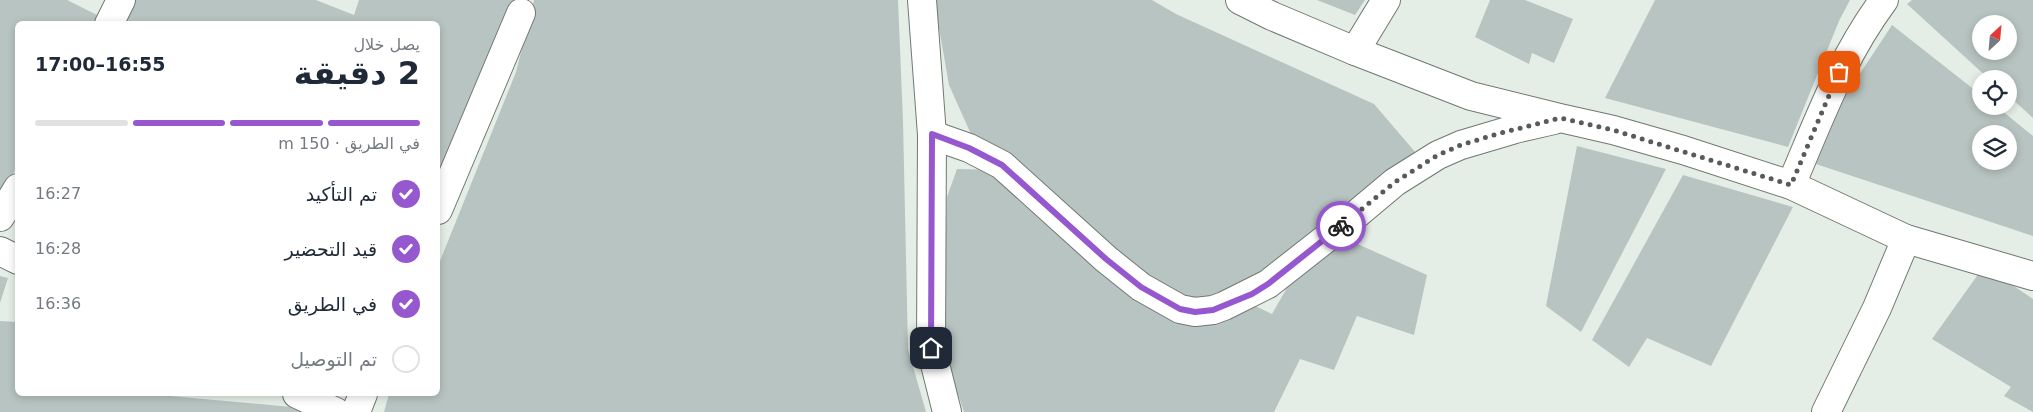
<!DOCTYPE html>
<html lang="ar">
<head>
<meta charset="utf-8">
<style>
	:root { --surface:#fff; --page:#f2f2f3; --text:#1f2937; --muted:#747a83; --line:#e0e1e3; --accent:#9558ce }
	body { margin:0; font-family:"DejaVu Sans",Cairo,sans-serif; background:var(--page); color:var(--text); direction:rtl; height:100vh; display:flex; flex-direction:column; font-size:19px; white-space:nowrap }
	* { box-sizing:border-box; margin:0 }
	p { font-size:16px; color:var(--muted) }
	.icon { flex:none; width:28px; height:28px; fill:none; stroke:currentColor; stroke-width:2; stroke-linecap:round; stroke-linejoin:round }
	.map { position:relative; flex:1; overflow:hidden; direction:ltr }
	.details { position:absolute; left:15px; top:21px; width:425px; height:375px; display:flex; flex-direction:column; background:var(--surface); border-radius:8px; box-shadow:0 2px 8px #0003; direction:rtl }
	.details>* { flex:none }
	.needle { width:32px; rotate:26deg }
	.fabs { position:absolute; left:1972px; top:15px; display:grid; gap:10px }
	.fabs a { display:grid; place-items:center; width:45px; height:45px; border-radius:50%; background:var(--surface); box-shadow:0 2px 8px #0003; font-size:25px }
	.pin { position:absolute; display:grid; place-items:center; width:42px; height:42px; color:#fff; margin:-21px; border-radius:10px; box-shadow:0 2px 8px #0006 }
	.courier { position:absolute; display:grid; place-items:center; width:50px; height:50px; margin:-25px; border:4px solid #9558ce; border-radius:50%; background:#fff; color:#222; box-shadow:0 1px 6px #0007 }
	.head em { font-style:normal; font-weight:700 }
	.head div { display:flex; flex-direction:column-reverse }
	.head { display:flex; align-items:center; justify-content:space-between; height:85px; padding:0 20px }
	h1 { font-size:32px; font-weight:700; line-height:38px }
	.bar { display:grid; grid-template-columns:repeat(4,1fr); gap:8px 5px; align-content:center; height:60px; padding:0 20px }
	.bar i { height:6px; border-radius:4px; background:var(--line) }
	.bar .active { background:var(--accent) }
	.bar p { grid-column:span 4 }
	ol { padding:0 20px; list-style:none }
	li { display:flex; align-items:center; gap:15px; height:55px }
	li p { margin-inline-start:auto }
	li .icon { padding:5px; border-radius:50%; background:var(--accent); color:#fff; stroke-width:4 }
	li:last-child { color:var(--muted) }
	li i { width:28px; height:28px; border:2px solid var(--line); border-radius:50% }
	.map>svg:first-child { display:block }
	.building { fill:#b8c4c1; fill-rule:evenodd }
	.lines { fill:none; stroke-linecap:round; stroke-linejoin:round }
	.minor-casing { stroke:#707871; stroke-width:30 }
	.minor { stroke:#fff; stroke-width:28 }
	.done { stroke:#575c58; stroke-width:5; stroke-dasharray:0 9 }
	.route { stroke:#9558ce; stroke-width:6 }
</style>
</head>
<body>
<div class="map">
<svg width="2033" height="412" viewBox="0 0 2033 412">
	<rect width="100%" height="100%" fill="#e5eee6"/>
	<g class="building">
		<path d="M 0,0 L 67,0 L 101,17 L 97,24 L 18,24 L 18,165 L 0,197 Z"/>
		<path d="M 134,0 L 316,0 L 354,15 L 359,0 L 515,0 L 484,77 L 438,175 L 438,24 L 124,24 Z"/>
		<path d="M 534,0 L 898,0 L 903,121 L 908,349 L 926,412 L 384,412 L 389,394 L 438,394 L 438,266 L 516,72 Z"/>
		<path d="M 934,0 L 1152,0 L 1176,14 L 1374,104 L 1416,153 L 1293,252 L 1211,309 L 1135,277 L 970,132 L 949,85 Z"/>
		<path d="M 1317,0 L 1365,0 L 1355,15 Z"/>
		<path d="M 1490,0 L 1525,0 L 1573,19 L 1554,63 L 1532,53 L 1529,64 L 1475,37 Z"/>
		<path d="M 1655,0 L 1850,0 L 1839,21 L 1788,147 L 1605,98 Z"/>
		<path d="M 1912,0 L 2033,0 L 2033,118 L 2009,96 L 2009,79 L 1989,79 L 1907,4 ZM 1981,24 L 2009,24 L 2009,51 L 1981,51 Z"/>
		<path d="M 1892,25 L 1981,95 L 1981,106 L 1996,106 L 2033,136 L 2033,236 L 1816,164 L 1840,104 ZM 1981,134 L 2009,134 L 2009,161 L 1981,161 Z"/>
		<path d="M 1577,146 L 1666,169 L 1581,332 L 1546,306 Z"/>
		<path d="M 957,169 L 1001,170 L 1150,299 L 1249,303 L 1272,314 L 1300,265 L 1344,238 L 1427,275 L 1414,335 L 1357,316 L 1334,370 L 1300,359 L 1274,412 L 964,412 L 942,347 L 947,197 Z"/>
		<path d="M 1683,175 L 1793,207 L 1711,366 L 1647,338 L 1629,367 L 1592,340 Z"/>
		<path d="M 1984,266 L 2033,299 L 2033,412 L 2004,396 L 2011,387 L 1932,339 Z"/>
		<path d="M 0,276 L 8,278 L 0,303 Z"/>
		<path d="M 0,321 L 18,322 L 18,394 L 148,394 L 314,409 L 313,412 L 0,412 Z"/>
	</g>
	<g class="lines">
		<g class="minor-casing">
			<g id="minor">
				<path d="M 922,0 L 932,135 L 931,348 L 947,412"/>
				<path d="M 1240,0 L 1272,16 L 1355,51 L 1471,96 L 1560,118 L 1613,130 L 1683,150 L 1791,185 L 1906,239 L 2033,276"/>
				<path d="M 109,24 L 121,0"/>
				<path d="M 1355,51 L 1386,0"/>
				<path d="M 932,135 L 969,148 L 1002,165 L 1106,259 L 1141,287 L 1180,309 L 1195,312 L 1213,310 L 1224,306 L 1268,284 L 1352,218 L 1395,182 L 1438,155 L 1461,145 L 1515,129 L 1554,120"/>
				<path d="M 1791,185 C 1819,120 1841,58 1884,0"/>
				<path d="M 438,210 L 521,13"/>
				<path d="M 0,217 L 18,188"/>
				<path d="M 0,251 L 18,260"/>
				<path d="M 297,394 L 336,412"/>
				<path d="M 356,412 L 363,394"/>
				<path d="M 1826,412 L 1877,308 L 1906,239"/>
			</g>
		</g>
		<use href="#minor" class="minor"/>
	</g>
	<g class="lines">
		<path class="done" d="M 1341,226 L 1395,182 L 1438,155 L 1461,145 L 1497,134 L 1560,118 L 1613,130 L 1791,185 L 1839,72"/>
		<path class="route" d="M 931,348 L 932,134 L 969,148 L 1002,165 L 1106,259 L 1141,287 L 1180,309 L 1195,312 L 1213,310 L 1252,294 L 1268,284 L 1341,226"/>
	</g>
</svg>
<div class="fabs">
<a><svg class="needle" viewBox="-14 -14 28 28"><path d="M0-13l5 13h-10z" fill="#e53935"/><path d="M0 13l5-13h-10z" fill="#747a83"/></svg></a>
<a><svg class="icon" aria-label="locate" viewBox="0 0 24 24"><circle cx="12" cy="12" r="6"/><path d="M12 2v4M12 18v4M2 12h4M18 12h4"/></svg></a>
<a><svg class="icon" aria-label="layers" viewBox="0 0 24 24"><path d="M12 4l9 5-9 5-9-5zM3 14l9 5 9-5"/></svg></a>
</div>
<div class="pin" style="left:1839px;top:72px;background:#ea580c"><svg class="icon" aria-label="bag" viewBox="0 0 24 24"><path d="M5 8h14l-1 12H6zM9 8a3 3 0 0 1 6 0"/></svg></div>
<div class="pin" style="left:931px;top:348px;background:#1f2937"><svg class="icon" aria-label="home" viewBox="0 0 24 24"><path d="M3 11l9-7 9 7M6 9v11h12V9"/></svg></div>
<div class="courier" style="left:1341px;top:226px"><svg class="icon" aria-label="bike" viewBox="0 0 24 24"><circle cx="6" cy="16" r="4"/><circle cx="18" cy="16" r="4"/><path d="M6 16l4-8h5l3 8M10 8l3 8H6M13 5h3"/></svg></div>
<section class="details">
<div class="head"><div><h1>2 دقيقة</h1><p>يصل خلال</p></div><em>16:55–17:00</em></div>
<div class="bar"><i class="active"></i><i class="active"></i><i class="active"></i><i></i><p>في الطريق · 150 m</p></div>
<ol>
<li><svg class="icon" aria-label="check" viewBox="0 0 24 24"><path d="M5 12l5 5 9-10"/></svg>تم التأكيد<p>16:27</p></li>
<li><svg class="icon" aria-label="check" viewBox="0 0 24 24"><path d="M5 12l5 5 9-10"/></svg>قيد التحضير<p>16:28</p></li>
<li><svg class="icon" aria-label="check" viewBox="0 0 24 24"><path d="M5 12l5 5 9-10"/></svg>في الطريق<p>16:36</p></li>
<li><i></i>تم التوصيل</li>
</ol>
</section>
</div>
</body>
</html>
